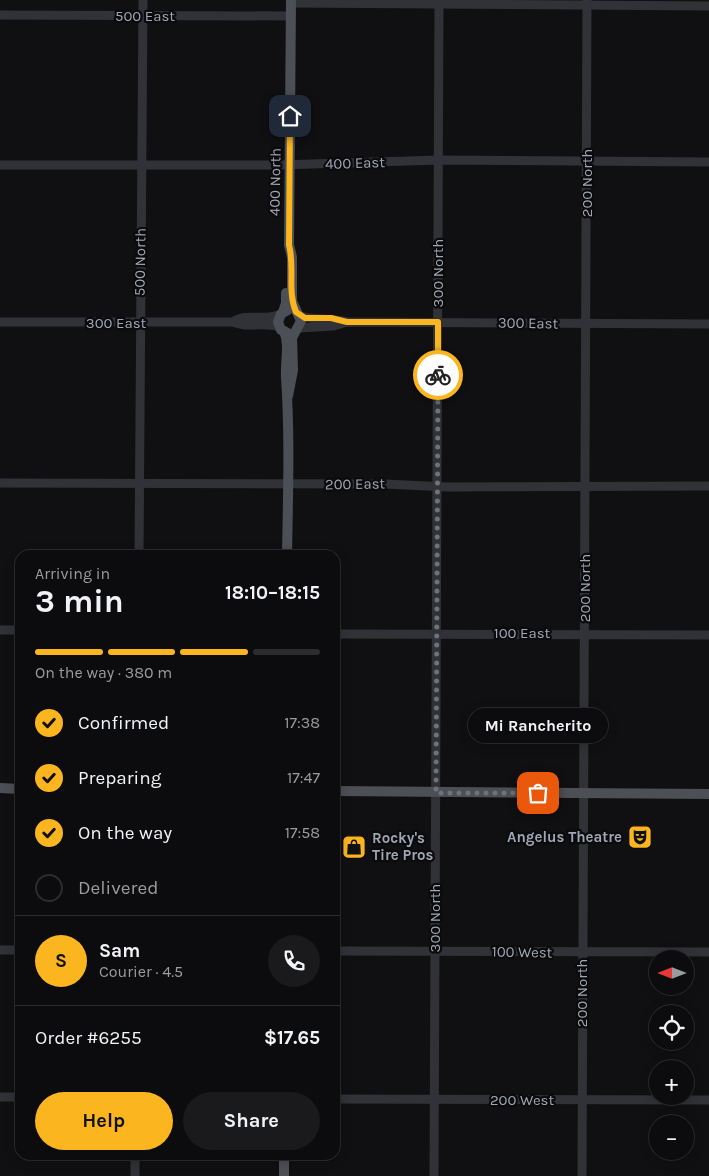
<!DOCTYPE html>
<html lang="en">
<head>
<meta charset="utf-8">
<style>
	:root { --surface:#0c0c0e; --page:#1a1a1c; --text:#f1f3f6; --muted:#9a9b9e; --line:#2c2c2e; --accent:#fbb51f }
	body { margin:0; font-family:Karla,sans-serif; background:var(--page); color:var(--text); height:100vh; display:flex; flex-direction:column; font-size:19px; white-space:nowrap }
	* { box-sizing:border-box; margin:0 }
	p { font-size:16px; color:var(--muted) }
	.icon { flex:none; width:28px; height:28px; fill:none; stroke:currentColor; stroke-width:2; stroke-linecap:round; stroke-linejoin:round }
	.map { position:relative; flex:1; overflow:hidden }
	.side { position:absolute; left:15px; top:550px; width:325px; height:610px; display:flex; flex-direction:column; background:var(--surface); border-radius:15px; box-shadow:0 2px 12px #0003,0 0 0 1px var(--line) }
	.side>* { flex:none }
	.needle { width:32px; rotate:270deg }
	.fabs { position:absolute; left:649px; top:950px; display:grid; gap:10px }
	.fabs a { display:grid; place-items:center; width:45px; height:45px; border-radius:50%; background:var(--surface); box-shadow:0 2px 12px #0003,0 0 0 1px var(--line); font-size:25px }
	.pin { position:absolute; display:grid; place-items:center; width:42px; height:42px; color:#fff; margin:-21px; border-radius:10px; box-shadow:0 2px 8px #0006 }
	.courier { position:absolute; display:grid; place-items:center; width:50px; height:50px; margin:-25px; border:4px solid #fbb51f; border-radius:50%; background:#fff; color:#222; box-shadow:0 1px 6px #0007 }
	.bubble { position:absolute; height:35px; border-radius:18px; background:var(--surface); box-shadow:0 2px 12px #0003,0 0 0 1px var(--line); font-size:16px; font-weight:700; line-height:35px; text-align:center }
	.overview em { font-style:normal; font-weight:700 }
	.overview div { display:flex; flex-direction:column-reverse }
	.overview { display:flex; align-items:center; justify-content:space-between; height:85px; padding:0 20px }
	h1 { font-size:32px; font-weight:700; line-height:38px }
	.bar { display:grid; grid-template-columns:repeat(4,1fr); gap:8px 5px; align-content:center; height:60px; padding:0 20px }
	.bar i { height:6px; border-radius:4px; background:var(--line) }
	.bar .selected { background:var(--accent) }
	.bar p { grid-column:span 4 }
	.line { display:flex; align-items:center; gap:12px; padding:0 20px; border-top:1px solid var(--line) }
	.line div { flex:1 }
	.round { display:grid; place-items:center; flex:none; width:52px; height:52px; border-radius:26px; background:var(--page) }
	ol { padding:0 20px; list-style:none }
	li { display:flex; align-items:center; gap:15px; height:55px }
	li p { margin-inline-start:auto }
	li .icon { padding:5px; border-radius:50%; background:var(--accent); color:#111; stroke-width:4 }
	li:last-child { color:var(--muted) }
	li i { width:28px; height:28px; border:2px solid var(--line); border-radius:50% }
	.cta { display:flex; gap:10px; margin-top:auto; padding:10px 20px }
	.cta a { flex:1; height:58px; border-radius:30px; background:var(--accent); color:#111; font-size:20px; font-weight:700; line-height:58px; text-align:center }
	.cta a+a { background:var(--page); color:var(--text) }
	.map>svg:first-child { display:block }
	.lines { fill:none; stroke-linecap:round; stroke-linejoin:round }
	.minor { stroke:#313237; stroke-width:9 }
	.major { stroke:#4d4f56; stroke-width:10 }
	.done { stroke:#6e727b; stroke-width:5; stroke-dasharray:0 9 }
	.route { stroke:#fbb51f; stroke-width:6 }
	.labels { text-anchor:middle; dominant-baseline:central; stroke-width:4.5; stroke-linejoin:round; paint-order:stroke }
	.street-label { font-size:15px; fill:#a1a6b3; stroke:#0b0b0d }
	.poi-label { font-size:15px; font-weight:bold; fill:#a1a6b3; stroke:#0b0b0d; text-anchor:end }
</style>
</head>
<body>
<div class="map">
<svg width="709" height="1176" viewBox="0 0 709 1176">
	<rect width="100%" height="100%" fill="#101012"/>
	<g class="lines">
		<g class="minor">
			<path d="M 291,3 L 709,6"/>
			<path d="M 0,15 L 291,16"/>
			<path d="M 0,165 L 280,165 L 439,160 L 709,162"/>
			<path d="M 298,315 C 309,321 331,317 347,322"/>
			<path d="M 0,322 L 233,322 C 248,329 264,321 279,327"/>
			<path d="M 233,322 C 247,312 266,322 281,314"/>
			<path d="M 299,328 L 334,326 L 347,322 L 709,324"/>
			<path d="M 0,483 L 385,484 L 447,487 L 709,486"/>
			<path d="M 139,555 L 143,0"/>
			<path d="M 0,630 L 20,630"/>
			<path d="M 335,634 L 709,635"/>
			<path d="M 0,950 L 20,950"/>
			<path d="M 335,951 L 709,952"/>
			<path d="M 0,1097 L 20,1097"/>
			<path d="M 335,1099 L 709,1100"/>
			<path d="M 135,1176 L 135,1155"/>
			<path d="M 434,1176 L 439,0"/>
			<path d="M 582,1176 L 587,0"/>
		</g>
		<g class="major">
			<path d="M 283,312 L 286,303 L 286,293"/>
			<path d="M 284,331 C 290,345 285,362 286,377 C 290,436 288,496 287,555"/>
			<path d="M 288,333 L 281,330 L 278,322 L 281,314 L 288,310"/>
			<path d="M 288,396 L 293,370 L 292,338 L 301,321 L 292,301 L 292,257 L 289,245 L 291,0"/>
			<path d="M 0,788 L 20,789"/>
			<path d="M 335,791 L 709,794"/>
			<path d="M 284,1176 L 284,1155"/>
		</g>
	</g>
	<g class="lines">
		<path class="done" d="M 438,375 L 436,793 L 538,793"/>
		<path class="route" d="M 290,116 L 289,245 C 295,267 287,291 296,312 L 305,318 L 331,318 L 347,322 L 438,322 L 438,375"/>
	</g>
	<defs>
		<g id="theatre-square" transform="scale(1.25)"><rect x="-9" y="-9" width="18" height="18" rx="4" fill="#fbb51f" stroke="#0b0b0d"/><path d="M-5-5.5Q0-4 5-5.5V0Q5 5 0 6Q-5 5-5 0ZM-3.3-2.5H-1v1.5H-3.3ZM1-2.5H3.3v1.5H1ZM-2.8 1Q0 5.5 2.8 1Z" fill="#111"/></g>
		<g id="shop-square" transform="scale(1.25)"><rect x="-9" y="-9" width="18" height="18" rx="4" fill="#fbb51f" stroke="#0b0b0d"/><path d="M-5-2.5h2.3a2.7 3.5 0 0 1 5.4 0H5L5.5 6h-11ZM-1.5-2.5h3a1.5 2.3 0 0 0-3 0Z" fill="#111"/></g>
	</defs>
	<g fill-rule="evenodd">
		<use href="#theatre-square" x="640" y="837"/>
		<use href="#shop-square" x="354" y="847"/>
	</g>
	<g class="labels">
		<g class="street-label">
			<text x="145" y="16">500 East</text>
			<text transform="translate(355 163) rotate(-2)">400 East</text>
			<text transform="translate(275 182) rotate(-89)">400 North</text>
			<text transform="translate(587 183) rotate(-90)">200 North</text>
			<text transform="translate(140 262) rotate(-89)">500 North</text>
			<text transform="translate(438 273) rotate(-90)">300 North</text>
			<text x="116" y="323">300 East</text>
			<text transform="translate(528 323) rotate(1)">300 East</text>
			<text transform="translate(355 484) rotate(-1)">200 East</text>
			<text transform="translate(585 588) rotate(-90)">200 North</text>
			<text x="522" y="633">100 East</text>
			<text transform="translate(435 918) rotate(-90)">300 North</text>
			<text transform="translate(522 952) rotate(1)">100 West</text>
			<text transform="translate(582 993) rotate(-90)">200 North</text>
			<text x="522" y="1100">200 West</text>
		</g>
		<g class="poi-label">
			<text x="622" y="837">Angelus Theatre</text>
			<text x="372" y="838" text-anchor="start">Rocky's<tspan x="372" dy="17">Tire Pros</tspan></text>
		</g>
	</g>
</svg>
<div class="fabs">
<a><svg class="needle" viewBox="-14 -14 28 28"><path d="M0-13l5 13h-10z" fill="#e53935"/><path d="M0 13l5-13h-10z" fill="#9a9b9e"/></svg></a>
<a><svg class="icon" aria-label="locate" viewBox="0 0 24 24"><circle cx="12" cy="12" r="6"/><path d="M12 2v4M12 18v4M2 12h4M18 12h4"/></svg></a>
<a>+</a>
<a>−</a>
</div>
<div class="pin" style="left:538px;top:793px;background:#ea580c"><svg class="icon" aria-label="bag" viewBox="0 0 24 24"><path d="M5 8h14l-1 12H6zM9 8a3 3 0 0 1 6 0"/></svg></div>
<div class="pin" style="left:290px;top:116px;background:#1f2937"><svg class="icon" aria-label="home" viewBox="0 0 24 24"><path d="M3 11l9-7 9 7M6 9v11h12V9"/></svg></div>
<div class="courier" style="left:438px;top:375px"><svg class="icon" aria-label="bike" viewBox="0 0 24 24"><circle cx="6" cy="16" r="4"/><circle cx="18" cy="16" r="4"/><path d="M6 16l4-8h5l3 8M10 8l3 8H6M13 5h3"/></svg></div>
<div class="bubble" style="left:468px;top:708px;width:140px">Mi Rancherito</div>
<section class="side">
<div class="overview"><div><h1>3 min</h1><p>Arriving in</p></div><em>18:10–18:15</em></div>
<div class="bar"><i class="selected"></i><i class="selected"></i><i class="selected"></i><i></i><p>On the way · 380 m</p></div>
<ol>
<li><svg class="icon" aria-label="check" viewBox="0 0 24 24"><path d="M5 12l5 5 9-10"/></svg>Confirmed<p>17:38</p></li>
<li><svg class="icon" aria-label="check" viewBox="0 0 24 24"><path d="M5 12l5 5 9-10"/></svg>Preparing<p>17:47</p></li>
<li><svg class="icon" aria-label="check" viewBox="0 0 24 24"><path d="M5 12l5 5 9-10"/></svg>On the way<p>17:58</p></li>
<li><i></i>Delivered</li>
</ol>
<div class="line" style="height:90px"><b class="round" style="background:var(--accent);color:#111">S</b><div><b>Sam</b><p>Courier · 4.5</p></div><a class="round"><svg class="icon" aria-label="phone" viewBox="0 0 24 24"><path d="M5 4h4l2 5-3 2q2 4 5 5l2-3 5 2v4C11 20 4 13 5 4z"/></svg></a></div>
<div class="line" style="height:65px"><div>Order #6255</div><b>$17.65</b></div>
<div class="cta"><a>Help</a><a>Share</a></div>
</section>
</div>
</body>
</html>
